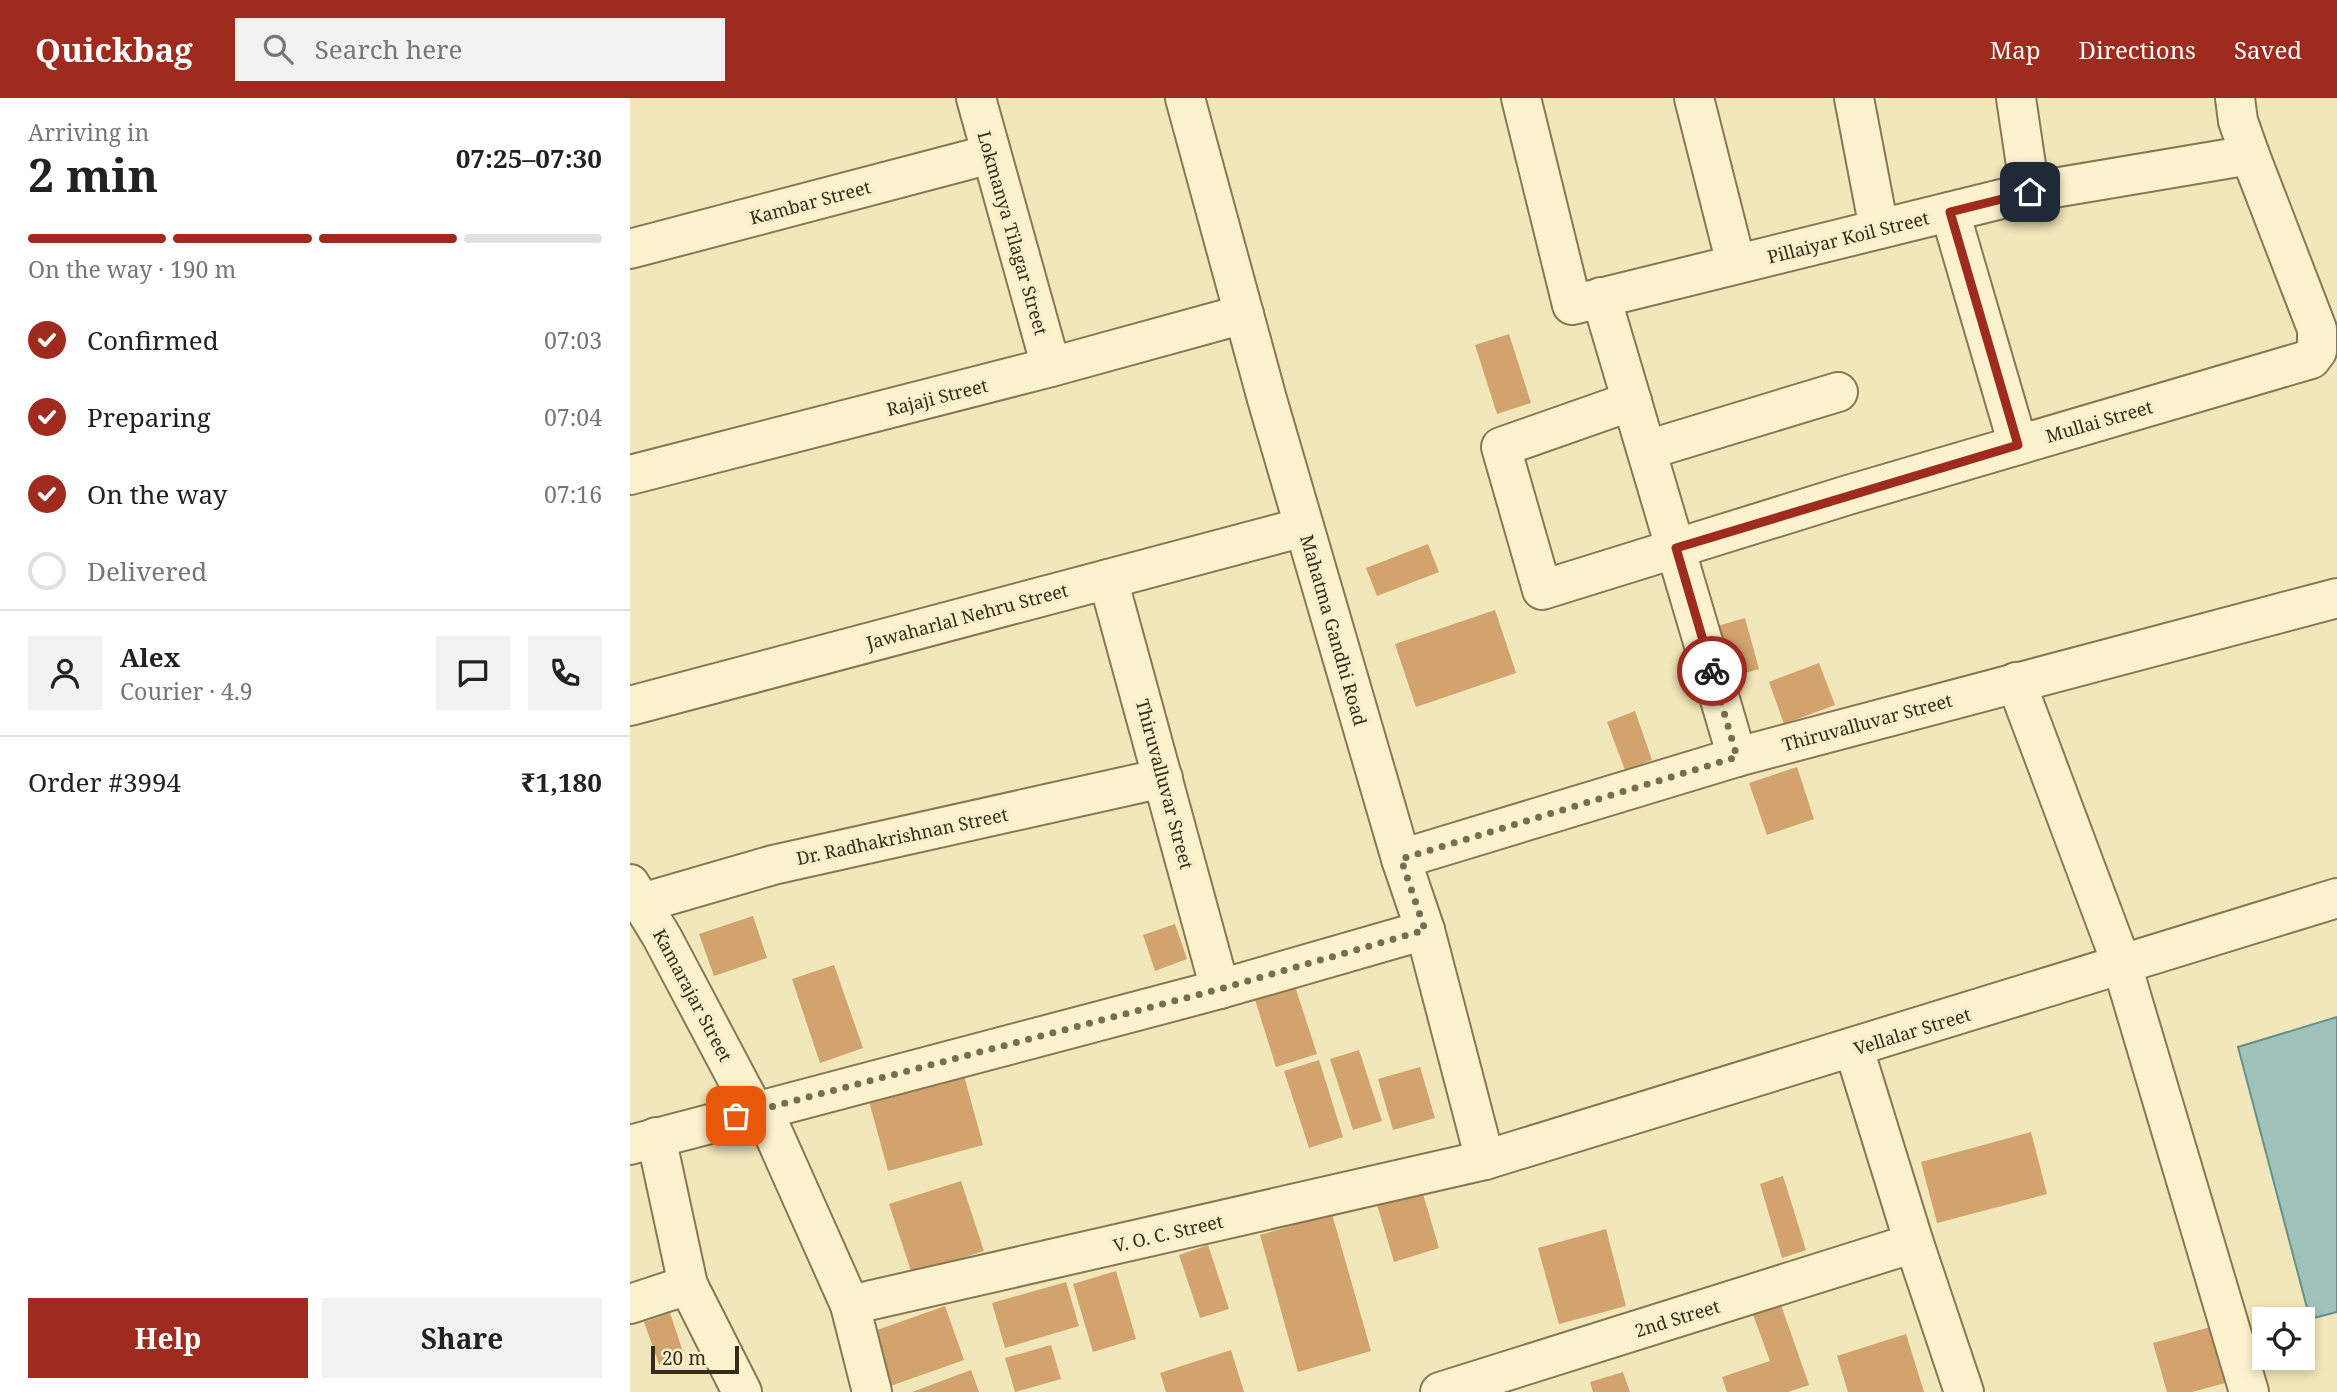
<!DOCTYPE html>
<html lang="en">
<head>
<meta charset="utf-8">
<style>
	:root { --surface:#fff; --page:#f2f2f2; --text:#222; --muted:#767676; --line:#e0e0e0; --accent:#9e2b1e }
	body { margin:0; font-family:"Noto Serif",serif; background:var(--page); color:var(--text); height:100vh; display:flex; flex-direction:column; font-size:26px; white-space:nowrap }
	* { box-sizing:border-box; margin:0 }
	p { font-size:23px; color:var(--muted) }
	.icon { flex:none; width:38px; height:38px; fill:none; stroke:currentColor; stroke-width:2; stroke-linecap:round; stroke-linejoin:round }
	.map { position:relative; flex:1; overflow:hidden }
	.drawer { display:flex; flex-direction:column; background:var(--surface); width:630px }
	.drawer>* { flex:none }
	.fabs { position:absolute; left:1622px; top:1209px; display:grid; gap:14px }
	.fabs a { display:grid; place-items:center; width:63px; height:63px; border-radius:0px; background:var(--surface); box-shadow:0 4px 10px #0003; font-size:35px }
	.scale { position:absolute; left:21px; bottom:18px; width:88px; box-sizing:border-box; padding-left:7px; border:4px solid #372b1a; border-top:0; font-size:19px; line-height:24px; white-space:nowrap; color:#372b1a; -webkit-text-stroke:5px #f8f0cb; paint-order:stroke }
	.pin { position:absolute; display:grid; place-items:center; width:60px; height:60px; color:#fff; margin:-30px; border-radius:14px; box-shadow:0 4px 10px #0006 }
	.courier { position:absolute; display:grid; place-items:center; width:70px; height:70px; margin:-35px; border:5px solid #9e2b1e; border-radius:50%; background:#fff; color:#222; box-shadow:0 2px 9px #0007 }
	.head em { font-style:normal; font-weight:700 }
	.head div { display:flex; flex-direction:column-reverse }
	.head { display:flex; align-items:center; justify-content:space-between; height:119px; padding:0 28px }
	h1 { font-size:46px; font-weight:700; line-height:52px }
	.bar { display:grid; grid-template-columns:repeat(4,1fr); gap:10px 7px; align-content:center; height:84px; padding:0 28px }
	.bar i { height:9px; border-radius:5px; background:var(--line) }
	.bar .on { background:var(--accent) }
	.bar p { grid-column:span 4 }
	.line { display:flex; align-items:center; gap:18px; padding:0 28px; border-top:2px solid var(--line) }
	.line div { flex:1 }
	.round { display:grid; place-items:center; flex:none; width:74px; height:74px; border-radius:0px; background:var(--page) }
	ol { padding:0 28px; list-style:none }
	li { display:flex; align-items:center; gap:21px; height:77px }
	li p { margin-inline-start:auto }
	li .icon { padding:7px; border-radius:50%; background:var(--accent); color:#fff; stroke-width:4 }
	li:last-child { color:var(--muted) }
	li i { width:38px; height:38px; border:4px solid var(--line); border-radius:50% }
	.primary-button { display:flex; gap:14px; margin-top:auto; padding:14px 28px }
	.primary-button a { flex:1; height:80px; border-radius:0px; background:var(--accent); color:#fff; font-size:28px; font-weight:700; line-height:80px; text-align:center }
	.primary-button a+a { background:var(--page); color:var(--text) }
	header { display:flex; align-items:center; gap:42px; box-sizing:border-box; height:98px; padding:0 35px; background:var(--accent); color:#fff }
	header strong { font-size:33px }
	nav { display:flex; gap:38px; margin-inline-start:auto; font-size:24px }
	.search { width:490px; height:63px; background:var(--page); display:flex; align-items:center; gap:18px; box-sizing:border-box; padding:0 24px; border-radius:0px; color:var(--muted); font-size:26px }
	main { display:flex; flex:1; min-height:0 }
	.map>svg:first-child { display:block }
	.water { fill:#9fc2bb; stroke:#66908a; stroke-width:2 }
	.building { fill:#d3a36d }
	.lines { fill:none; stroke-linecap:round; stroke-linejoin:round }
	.minor-casing { stroke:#8a7653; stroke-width:42 }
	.minor { stroke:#fcf3ce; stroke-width:38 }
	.done { stroke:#786d52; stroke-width:7; stroke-dasharray:0 12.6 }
	.route { stroke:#9e2b1e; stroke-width:9 }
	.labels { text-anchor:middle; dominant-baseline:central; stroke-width:6; stroke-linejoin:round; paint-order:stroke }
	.street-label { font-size:18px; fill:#372b1a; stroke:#f8f0cb }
</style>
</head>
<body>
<header>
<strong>Quickbag</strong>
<div class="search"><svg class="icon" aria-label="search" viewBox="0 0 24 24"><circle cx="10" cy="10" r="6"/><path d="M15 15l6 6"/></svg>Search here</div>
<nav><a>Map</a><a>Directions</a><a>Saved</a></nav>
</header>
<main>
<section class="drawer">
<div class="head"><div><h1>2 min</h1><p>Arriving in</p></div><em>07:25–07:30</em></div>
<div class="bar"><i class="on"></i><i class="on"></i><i class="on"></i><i></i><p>On the way · 190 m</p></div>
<ol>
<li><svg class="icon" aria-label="check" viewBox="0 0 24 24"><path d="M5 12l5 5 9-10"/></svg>Confirmed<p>07:03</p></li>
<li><svg class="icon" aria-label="check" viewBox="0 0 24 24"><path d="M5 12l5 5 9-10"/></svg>Preparing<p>07:04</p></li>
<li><svg class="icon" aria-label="check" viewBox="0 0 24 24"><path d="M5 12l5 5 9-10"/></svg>On the way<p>07:16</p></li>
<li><i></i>Delivered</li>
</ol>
<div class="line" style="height:126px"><a class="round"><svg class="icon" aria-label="person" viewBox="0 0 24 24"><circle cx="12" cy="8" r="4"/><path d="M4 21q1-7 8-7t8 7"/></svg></a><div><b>Alex</b><p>Courier · 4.9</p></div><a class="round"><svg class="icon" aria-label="chat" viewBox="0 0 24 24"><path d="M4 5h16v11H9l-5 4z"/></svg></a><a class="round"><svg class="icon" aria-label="phone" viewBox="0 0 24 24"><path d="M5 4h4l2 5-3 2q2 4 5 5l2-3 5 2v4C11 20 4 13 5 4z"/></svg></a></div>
<div class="line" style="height:91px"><div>Order #3994</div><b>₹1,180</b></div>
<div class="primary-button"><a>Help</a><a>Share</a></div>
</section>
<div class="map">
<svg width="1707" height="1294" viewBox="0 0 1707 1294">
	<rect width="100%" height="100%" fill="#f2e7ba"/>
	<path class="water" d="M 1707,919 L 1707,1214 L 1680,1221 L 1608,949 Z"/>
	<g class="building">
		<path d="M 879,236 L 901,305 L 867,316 L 845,247 Z"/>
		<path d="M 798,446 L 809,474 L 747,498 L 736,470 Z"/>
		<path d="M 865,512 L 886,575 L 786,609 L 765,546 Z"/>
		<path d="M 1115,520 L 1129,571 L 1098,580 L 1084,529 Z"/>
		<path d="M 1189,565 L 1205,607 L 1154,626 L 1139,584 Z"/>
		<path d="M 1005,613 L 1022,662 L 995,672 L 977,624 Z"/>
		<path d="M 1167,669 L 1184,721 L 1137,737 L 1119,685 Z"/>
		<path d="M 123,818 L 137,860 L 84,878 L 69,836 Z"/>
		<path d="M 545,826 L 557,861 L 525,873 L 513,837 Z"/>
		<path d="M 204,867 L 233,950 L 190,965 L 162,881 Z"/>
		<path d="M 662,879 L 687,956 L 646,969 L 622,892 Z"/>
		<path d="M 729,952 L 752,1023 L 723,1032 L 700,961 Z"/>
		<path d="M 689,962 L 713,1039 L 679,1050 L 654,973 Z"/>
		<path d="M 331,967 L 353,1047 L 258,1073 L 236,992 Z"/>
		<path d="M 790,969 L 805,1020 L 763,1032 L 748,981 Z"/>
		<path d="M 1401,1034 L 1417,1096 L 1307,1125 L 1291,1064 Z"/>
		<path d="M 1153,1078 L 1176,1152 L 1152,1160 L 1130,1086 Z"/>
		<path d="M 331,1083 L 354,1153 L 282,1176 L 259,1106 Z"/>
		<path d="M 790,1086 L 809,1150 L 764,1164 L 745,1100 Z"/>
		<path d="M 702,1116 L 741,1253 L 668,1274 L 630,1137 Z"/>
		<path d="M 976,1131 L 996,1208 L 929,1226 L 908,1150 Z"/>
		<path d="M 578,1147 L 599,1211 L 570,1220 L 549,1157 Z"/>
		<path d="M 486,1173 L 506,1241 L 463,1254 L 443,1186 Z"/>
		<path d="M 436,1184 L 449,1228 L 375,1250 L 362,1205 Z"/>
		<path d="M 1150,1204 L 1179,1287 L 1158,1294 L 1097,1294 L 1092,1279 L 1140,1263 L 1122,1214 Z"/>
		<path d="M 315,1208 L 334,1262 L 252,1291 L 233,1237 Z"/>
		<path d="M 40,1215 L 55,1260 L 30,1269 L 14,1224 Z"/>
		<path d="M 1584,1228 L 1599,1284 L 1562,1294 L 1537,1294 L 1523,1245 Z"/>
		<path d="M 1276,1236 L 1294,1294 L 1218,1294 L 1207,1258 Z"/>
		<path d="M 421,1247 L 431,1281 L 385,1294 L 375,1260 Z"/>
		<path d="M 601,1252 L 614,1294 L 536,1294 L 530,1275 Z"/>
		<path d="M 341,1272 L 349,1294 L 282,1294 Z"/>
		<path d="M 993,1274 L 1000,1294 L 963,1294 L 960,1284 Z"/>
	</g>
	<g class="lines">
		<g class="minor-casing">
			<g id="minor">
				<path d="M 346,0 L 421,269"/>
				<path d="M 555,0 L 637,301 L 771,761 L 795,832 L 855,1062"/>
				<path d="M 891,0 L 942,207 L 1400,94 L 1620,57"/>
				<path d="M 1064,0 L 1106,166"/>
				<path d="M 1224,0 L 1249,131"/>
				<path d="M 1386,0 L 1400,94"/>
				<path d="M 1320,114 L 1388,347"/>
				<path d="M 0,151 L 361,56"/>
				<path d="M 971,199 L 1107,659"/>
				<path d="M 1002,303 L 871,349 L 912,492 L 1218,397 L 1681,261 L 1687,253 L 1687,231 L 1620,57 L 1608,23 L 1605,0"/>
				<path d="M 1017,352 L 1208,294"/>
				<path d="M 0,377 L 421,269 L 614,216"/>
				<path d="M 478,481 L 590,891"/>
				<path d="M 1386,584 L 1492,867 L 1619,1294"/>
				<path d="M 0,608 L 674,429"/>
				<path d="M 771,761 L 1107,659 L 1707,500"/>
				<path d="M 0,786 L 32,839 L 123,1011 L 133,1012 L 590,891 L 795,832"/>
				<path d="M 12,805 L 143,767 L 533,680"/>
				<path d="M 1224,951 L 1284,1145 L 1334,1294"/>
				<path d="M 26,1039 L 58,1187 L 112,1294"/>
				<path d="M 0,1047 L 133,1012 L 220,1207 L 242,1294"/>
				<path d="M 0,1206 L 58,1187"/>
				<path d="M 220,1207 L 855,1062 L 1707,800"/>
				<path d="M 810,1294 L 1284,1145"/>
			</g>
		</g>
		<use href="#minor" class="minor"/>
	</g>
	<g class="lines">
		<path class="done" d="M 106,1018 L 590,891 L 795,832 L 771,761 L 1107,659 L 1082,573"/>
		<path class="route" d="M 1082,573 L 1046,450 L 1388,347 L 1320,114 L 1400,94"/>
	</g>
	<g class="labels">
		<g class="street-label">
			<text transform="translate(180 104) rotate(-15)">Kambar Street</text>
			<text transform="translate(383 135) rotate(74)">Lokmanya Tilagar Street</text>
			<text transform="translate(1218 139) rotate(-14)">Pillaiyar Koil Street</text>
			<text transform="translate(307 299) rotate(-14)">Rajaji Street</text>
			<text transform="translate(1469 323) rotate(-16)">Mullai Street</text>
			<text transform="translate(337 518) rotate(-15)">Jawaharlal Nehru Street</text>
			<text transform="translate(704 532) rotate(74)">Mahatma Gandhi Road</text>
			<text transform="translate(1237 624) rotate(-15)">Thiruvalluvar Street</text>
			<text transform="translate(535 686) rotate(75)">Thiruvalluvar Street</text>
			<text transform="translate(272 738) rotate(-12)">Dr. Radhakrishnan Street</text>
			<text transform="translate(63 897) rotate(62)">Kamarajar Street</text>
			<text transform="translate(1282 933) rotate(-17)">Vellalar Street</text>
			<text transform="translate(538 1135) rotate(-13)">V. O. C. Street</text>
			<text transform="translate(1047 1220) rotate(-17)">2nd Street</text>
		</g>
	</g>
</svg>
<div class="fabs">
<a><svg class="icon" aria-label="locate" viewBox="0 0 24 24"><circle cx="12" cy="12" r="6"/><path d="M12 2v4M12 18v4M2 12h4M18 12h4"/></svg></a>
</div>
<div class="scale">20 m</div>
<div class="pin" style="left:106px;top:1018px;background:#ea580c"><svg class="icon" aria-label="bag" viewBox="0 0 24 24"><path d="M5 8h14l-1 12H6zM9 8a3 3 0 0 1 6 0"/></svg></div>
<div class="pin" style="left:1400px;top:94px;background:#1f2937"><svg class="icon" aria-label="home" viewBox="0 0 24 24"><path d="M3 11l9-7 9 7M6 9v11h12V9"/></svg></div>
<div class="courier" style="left:1082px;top:573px"><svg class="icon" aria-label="bike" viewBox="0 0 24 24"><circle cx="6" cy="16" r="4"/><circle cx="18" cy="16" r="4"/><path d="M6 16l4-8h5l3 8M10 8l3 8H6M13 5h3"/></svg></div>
</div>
</main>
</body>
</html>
